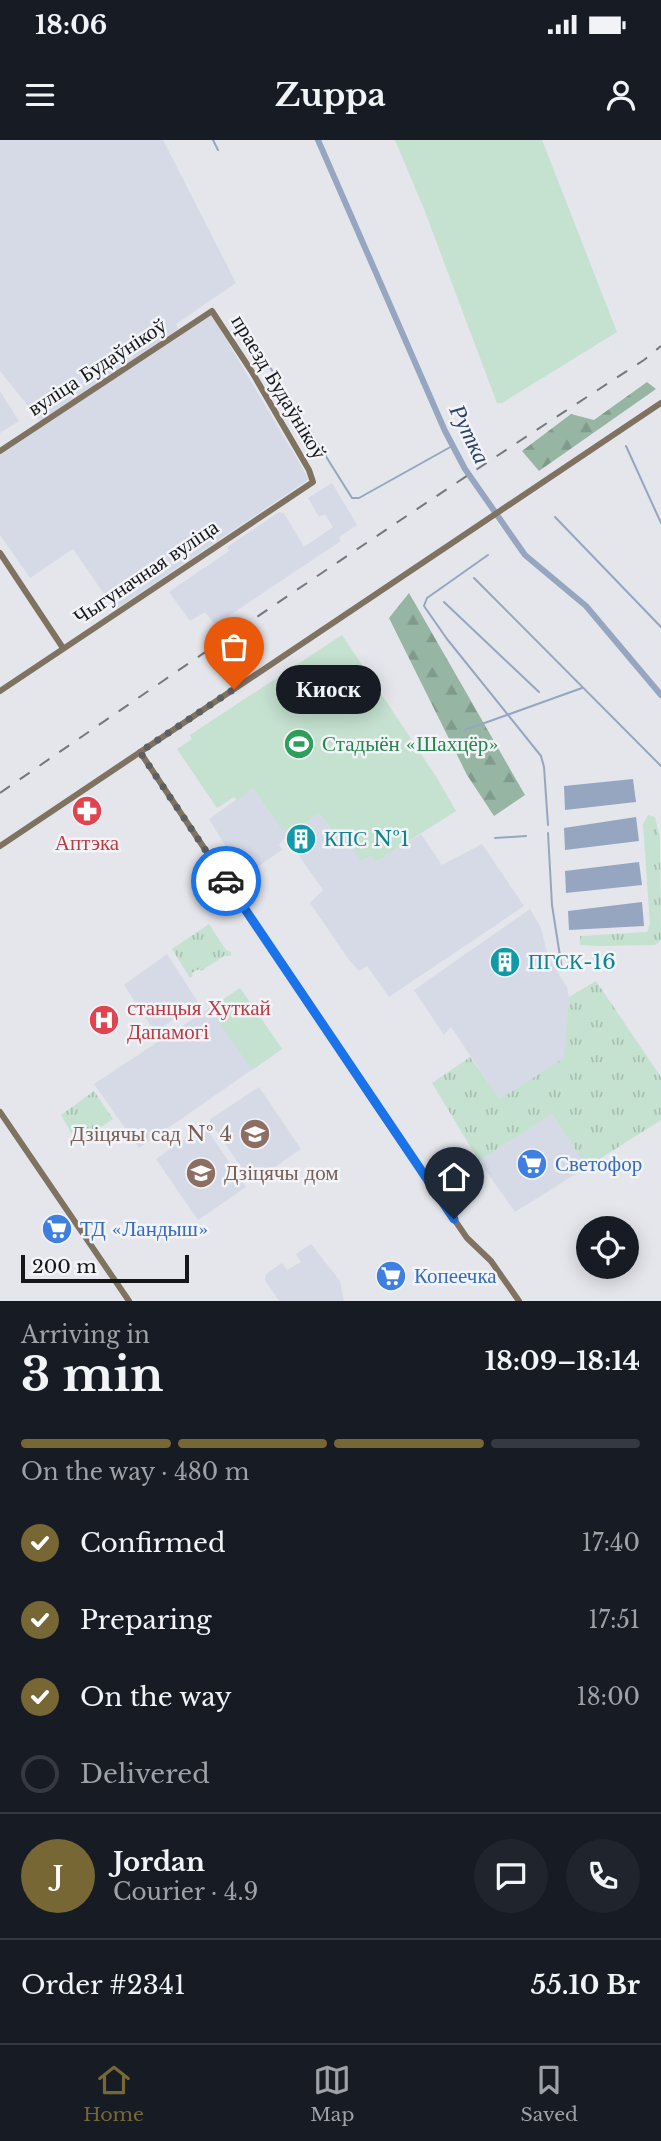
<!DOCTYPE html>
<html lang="en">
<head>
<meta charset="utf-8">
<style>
	:root { --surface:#171b24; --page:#20242c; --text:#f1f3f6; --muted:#9ea1a6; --line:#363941; --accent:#776734 }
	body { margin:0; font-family:"Libre Baskerville",serif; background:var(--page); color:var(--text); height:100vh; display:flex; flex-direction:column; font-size:26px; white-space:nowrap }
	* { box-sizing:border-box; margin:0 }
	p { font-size:23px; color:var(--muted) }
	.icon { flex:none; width:38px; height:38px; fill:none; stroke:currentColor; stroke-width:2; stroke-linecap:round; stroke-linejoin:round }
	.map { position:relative; height:1161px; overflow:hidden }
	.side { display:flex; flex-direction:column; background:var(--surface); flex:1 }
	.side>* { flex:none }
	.fabs { position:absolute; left:576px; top:1076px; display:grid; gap:14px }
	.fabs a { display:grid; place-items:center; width:63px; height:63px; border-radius:50%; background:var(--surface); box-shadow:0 4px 18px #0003; font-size:35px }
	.scale { position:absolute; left:21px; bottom:18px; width:168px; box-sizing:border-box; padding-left:7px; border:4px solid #151618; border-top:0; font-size:19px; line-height:24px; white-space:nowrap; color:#151618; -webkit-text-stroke:5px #f2f4f8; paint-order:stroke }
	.pin { position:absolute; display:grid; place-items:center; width:60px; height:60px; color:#fff; margin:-72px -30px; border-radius:50% 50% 50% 0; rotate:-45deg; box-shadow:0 0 7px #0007 }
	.pin .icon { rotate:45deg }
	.courier { position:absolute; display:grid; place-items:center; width:70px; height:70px; margin:-35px; border:5px solid #1a73e8; border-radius:50%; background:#fff; color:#222; box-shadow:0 2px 9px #0007 }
	.bubble { position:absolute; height:49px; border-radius:24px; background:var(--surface); box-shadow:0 4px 18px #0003; font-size:23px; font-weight:800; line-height:49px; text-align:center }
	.overview em { font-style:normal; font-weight:800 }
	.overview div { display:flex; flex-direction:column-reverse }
	.overview { display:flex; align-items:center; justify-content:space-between; height:119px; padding:0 21px }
	h1 { font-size:46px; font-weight:800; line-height:52px }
	.bar { display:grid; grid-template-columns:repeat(4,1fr); gap:10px 7px; align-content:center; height:84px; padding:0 21px }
	.bar i { height:9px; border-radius:5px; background:var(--line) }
	.bar .on { background:var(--accent) }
	.bar p { grid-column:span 4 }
	.line { display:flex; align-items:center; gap:18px; padding:0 21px; border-top:2px solid var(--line) }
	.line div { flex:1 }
	.round { display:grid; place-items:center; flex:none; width:74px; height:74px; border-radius:37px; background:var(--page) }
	ol { padding:0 21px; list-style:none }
	li { display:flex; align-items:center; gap:21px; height:77px }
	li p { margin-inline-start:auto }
	li .icon { padding:7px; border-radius:50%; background:var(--accent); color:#fff; stroke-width:4 }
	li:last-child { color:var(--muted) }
	li i { width:38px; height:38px; border:4px solid var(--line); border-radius:50% }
	.status { display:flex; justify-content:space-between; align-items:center; height:49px; padding:0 35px; background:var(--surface); direction:ltr }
	.status svg { height:19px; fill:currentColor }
	header { display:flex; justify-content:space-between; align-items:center; height:91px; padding:0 21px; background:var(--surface); font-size:32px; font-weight:800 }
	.tab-bar { display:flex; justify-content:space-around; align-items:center; height:98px; border-top:2px solid var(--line); background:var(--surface); font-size:19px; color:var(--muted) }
	.tab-bar a { display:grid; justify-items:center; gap:4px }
	.tab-bar .on { color:var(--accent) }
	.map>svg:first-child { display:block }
	.built { fill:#d5dae6 }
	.grass { fill:url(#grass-tufts) }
	.forest { fill:url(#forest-firs) }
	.garden { fill:#c5e1d0 }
	.water { fill:#96a6c1 }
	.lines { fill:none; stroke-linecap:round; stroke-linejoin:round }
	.stream { stroke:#96a6c1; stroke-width:2 }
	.canal { stroke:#96a6c1; stroke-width:6 }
	.secondary { stroke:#7f7261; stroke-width:6 }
	.rail { stroke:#76777b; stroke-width:2; stroke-dasharray:12 12; stroke-linecap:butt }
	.done { stroke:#5d5f62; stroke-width:7; stroke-dasharray:0 12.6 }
	.route { stroke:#1a73e8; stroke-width:9 }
	.labels { text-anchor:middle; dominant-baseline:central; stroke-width:5; stroke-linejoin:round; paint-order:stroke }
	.street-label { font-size:21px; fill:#151618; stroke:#f2f4f8 }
	.leisure-label { font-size:21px; fill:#27864d; stroke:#f2f4f8; text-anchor:start }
	.culture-label { font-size:21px; fill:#0d838f; stroke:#f2f4f8; text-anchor:start }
	.health-label { font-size:21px; fill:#be3a42; stroke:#f2f4f8 }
	.education-label { font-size:21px; fill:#785e54; stroke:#f2f4f8; text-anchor:end }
	.shop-label { font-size:21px; fill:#366cbe; stroke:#f2f4f8; text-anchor:start }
	.water-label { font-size:23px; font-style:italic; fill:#2b4168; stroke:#f2f4f8 }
</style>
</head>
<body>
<div class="status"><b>18:06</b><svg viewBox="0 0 49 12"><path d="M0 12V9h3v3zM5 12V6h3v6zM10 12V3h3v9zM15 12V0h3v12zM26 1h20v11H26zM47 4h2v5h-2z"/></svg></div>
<header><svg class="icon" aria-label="menu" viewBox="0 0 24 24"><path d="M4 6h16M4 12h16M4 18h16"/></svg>Zuppa<svg class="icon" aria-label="person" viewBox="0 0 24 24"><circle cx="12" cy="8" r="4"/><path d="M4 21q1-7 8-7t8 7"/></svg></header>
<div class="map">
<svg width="661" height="1161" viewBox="0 0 661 1161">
	<defs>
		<pattern id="grass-tufts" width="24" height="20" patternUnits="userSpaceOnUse" patternTransform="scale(1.75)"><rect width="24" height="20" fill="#c5e1d0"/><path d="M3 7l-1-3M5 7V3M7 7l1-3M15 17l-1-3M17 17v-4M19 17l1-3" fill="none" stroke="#a8c0b2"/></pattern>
		<pattern id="forest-firs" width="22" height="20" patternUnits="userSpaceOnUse" patternTransform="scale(1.75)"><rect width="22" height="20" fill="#96b5a3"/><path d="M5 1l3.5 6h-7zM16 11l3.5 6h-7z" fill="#809b8c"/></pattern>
	</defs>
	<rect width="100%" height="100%" fill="#e4e6eb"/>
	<g class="built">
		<path d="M 0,0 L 163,0 L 236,143 L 176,184 L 178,189 L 41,282 L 0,231 Z"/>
		<path d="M 211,174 L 309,339 L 115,470 L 73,409 L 30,438 L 0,395 L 0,315 Z"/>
		<path d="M 0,251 L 19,281 L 0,293 Z"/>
		<path d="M 332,343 L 357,385 L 339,397 L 341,401 L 215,485 L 205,472 L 190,481 L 169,452 L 229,411 L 227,407 L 279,372 L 284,373 L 304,407 L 333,387 L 325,374 L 319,377 L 308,358 Z"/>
		<path d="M 253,648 L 282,691 L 293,686 L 296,690 L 319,673 L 341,703 L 350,703 L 371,714 L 376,722 L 421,694 L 442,725 L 482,704 L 524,766 L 389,857 L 367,826 L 359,831 L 349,820 L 310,763 L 323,750 L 286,697 L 279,705 L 282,710 L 244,736 L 209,679 Z"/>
		<path d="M 530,769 L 541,788 L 548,817 L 567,847 L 569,857 L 565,918 L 500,960 L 451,887 L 444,895 L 414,850 Z"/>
		<path d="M 167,814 L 198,862 L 155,892 L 124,845 Z"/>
		<path d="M 240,848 L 282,909 L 139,1008 L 94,944 Z"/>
		<path d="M 259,947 L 301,1009 L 252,1043 L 209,980 Z"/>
		<path d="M 552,974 L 587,1027 L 515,1072 L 479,1021 Z"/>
		<path d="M 204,985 L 246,1047 L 198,1080 L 156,1019 Z"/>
		<path d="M 311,1104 L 340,1141 L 344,1161 L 279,1161 L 265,1140 L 266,1134 L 282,1123 L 287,1130 L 301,1122 L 296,1114 Z"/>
	</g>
	<g class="grass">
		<path d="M 648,675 L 655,677 L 660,698 L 661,800 L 655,805 L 600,806 L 580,805 L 580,796 L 647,792 L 650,784 L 643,684 Z"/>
		<path d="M 209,784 L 226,810 L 231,812 L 231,816 L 224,816 L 201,831 L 199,829 L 192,833 L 193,836 L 190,838 L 172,809 Z"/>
		<path d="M 596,841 L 661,937 L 661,980 L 587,1027 L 552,974 L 479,1021 L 432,943 L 470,917 L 500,959 L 564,918 L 569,857 Z"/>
		<path d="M 94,951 L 113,979 L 77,1003 L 61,975 Z"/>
	</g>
	<g class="forest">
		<path d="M 647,242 L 656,249 L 539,331 L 522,311 L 571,274 L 594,280 Z"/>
		<path d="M 409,453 L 525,655 L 494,676 L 467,635 L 389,478 Z"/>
	</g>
	<g class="garden">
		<path d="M 395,0 L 542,0 L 617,192 L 502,263 L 497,263 L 424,69 Z"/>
		<path d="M 342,495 L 437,638 L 456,671 L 376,722 L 371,715 L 361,721 L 350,703 L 344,706 L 319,673 L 301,686 L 299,684 L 282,691 L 253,648 L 237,660 L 234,657 L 217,668 L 177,609 L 192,599 L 190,595 Z"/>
		<path d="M 240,848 L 282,909 L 252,930 L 210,869 Z"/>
	</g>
	<g class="water">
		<path d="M 633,639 L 636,662 L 565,670 L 564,646 Z"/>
		<path d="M 636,677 L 639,701 L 565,710 L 564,688 Z"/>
		<path d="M 639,722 L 642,745 L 566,753 L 565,731 Z"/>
		<path d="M 642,762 L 644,786 L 569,790 L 568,771 Z"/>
	</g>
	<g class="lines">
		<g class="stream">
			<path d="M 213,0 L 218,10"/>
			<path d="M 248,192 L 352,358 L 359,358 L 454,305"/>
			<path d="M 626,306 L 661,383"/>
			<path d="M 555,377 L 661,487"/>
			<path d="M 488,415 L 427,458 L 424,466 L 447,499 L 541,616 L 544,627 L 548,685"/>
			<path d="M 474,438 L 661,626"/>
			<path d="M 444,462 L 539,552"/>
			<path d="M 465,590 L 582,548"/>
			<path d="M 548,693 L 552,765 L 562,829"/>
			<path d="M 495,698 L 526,696"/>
		</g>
		<path class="canal" d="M 318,0 L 445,291 L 465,329 L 525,415 L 586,466 L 661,555"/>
		<g class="secondary">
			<path d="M 0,311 L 212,171 L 252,232 L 309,330 L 313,342 L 0,551"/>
			<path d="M 0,413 L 63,508"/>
			<path d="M 140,612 L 375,964 L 467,1098 L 491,1121 L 519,1161"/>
			<path d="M 0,706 L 661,263"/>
			<path d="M 0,972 L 129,1161"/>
		</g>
		<path class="rail" d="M 0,653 C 213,506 427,360 644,220 L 661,206"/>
	</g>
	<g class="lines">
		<path class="done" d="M 226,741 L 140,612 L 234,549"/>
		<path class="route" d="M 226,741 L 454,1079"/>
	</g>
	<defs>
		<g id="stadium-disc" transform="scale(1.575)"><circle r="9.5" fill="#2e9e5b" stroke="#f2f4f8"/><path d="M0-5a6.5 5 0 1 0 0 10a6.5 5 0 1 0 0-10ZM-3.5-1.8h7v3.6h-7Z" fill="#fff"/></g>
		<g id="pharmacy-disc" transform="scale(1.575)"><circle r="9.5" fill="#e0444e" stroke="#f2f4f8"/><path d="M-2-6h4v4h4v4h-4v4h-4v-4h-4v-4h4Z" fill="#fff"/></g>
		<g id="building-disc" transform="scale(1.575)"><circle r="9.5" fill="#0f9aa8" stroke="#f2f4f8"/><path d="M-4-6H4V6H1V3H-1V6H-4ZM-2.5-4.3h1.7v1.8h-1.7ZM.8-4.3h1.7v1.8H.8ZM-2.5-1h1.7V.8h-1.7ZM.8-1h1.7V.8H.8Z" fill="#fff"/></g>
		<g id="hospital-disc" transform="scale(1.575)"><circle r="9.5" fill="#e0444e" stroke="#f2f4f8"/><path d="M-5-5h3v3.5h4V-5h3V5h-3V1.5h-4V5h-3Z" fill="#fff"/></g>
		<g id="school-disc" transform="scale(1.575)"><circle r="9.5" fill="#8d6e63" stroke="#f2f4f8"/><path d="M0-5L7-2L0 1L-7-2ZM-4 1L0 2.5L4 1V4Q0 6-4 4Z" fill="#fff"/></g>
		<g id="supermarket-disc" transform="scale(1.575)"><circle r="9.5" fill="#3f7fe0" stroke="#f2f4f8"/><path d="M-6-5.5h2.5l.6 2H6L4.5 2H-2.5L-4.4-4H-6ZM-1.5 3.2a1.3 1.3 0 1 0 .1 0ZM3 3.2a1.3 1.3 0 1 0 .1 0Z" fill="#fff"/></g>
	</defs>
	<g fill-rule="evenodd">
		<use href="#stadium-disc" x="299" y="604"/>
		<use href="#pharmacy-disc" x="87" y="671"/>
		<use href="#building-disc" x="301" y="699"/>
		<use href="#building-disc" x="505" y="822"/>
		<use href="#hospital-disc" x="104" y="880"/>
		<use href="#school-disc" x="255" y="994"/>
		<use href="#supermarket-disc" x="532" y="1024"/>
		<use href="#school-disc" x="201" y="1033"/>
		<use href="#supermarket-disc" x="57" y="1089"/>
		<use href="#supermarket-disc" x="391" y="1136"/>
	</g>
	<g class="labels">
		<g class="street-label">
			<text transform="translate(97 227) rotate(-33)">вуліца Будаўнікоў</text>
			<text transform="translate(279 247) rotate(59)">праезд Будаўнікоў</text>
			<text transform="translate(146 432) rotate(-34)">Чыгуначная вуліца</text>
		</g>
		<g class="leisure-label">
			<text x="322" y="604">Стадыён «Шахцёр»</text>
		</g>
		<g class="culture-label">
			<text x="324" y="699">КПС №1</text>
			<text x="528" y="822">ПГСК-16</text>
		</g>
		<g class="health-label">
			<text x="87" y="703">Аптэка</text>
			<text x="127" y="868" text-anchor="start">станцыя Хуткай<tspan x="127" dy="24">Дапамогі</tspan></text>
		</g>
		<g class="education-label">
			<text x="232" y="994">Дзіцячы сад № 4</text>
			<text x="224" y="1033" text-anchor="start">Дзіцячы дом</text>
		</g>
		<g class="shop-label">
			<text x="555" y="1024">Светофор</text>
			<text x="80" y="1089">ТД «Ландыш»</text>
			<text x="414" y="1136">Копеечка</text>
		</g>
		<g class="water-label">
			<text transform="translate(470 294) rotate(64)">Рутка</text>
		</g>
	</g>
</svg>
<div class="fabs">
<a><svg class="icon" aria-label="locate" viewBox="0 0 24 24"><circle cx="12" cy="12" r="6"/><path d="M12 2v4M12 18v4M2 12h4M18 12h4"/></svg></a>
</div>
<div class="scale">200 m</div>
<div class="pin" style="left:234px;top:549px;background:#ea580c"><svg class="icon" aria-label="bag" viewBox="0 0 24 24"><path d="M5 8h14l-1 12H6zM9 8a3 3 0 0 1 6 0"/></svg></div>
<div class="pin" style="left:454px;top:1079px;background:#1f2937"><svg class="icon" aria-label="home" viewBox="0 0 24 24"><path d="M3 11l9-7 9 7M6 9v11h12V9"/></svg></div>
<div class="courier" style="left:226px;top:741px"><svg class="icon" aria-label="car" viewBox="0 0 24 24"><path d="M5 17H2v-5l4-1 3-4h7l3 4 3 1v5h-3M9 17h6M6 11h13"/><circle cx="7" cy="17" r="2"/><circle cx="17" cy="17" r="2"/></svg></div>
<div class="bubble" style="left:276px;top:525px;width:105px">Киоск</div>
</div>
<section class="side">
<div class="overview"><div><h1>3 min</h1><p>Arriving in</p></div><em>18:09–18:14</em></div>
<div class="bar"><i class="on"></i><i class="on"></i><i class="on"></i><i></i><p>On the way · 480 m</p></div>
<ol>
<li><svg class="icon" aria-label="check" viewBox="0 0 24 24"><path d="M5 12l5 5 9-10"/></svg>Confirmed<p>17:40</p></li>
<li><svg class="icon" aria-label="check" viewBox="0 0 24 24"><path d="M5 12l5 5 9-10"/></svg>Preparing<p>17:51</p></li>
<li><svg class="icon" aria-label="check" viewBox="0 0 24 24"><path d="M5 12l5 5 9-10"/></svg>On the way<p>18:00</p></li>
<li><i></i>Delivered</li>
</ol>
<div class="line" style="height:126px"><b class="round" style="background:var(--accent);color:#fff">J</b><div><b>Jordan</b><p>Courier · 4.9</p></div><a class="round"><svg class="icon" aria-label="chat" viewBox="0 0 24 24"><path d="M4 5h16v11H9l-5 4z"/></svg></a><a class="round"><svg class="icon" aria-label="phone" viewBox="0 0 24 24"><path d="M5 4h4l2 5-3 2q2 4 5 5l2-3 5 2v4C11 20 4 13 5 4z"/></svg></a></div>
<div class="line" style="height:91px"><div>Order #2341</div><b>55.10 Br</b></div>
</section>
<nav class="tab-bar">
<a class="on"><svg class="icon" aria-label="home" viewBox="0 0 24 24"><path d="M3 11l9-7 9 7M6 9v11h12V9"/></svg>Home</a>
<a><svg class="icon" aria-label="map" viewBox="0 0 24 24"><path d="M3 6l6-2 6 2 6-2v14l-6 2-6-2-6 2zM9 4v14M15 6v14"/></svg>Map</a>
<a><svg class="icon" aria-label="saved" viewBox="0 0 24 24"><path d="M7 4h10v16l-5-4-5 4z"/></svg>Saved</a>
</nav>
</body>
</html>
